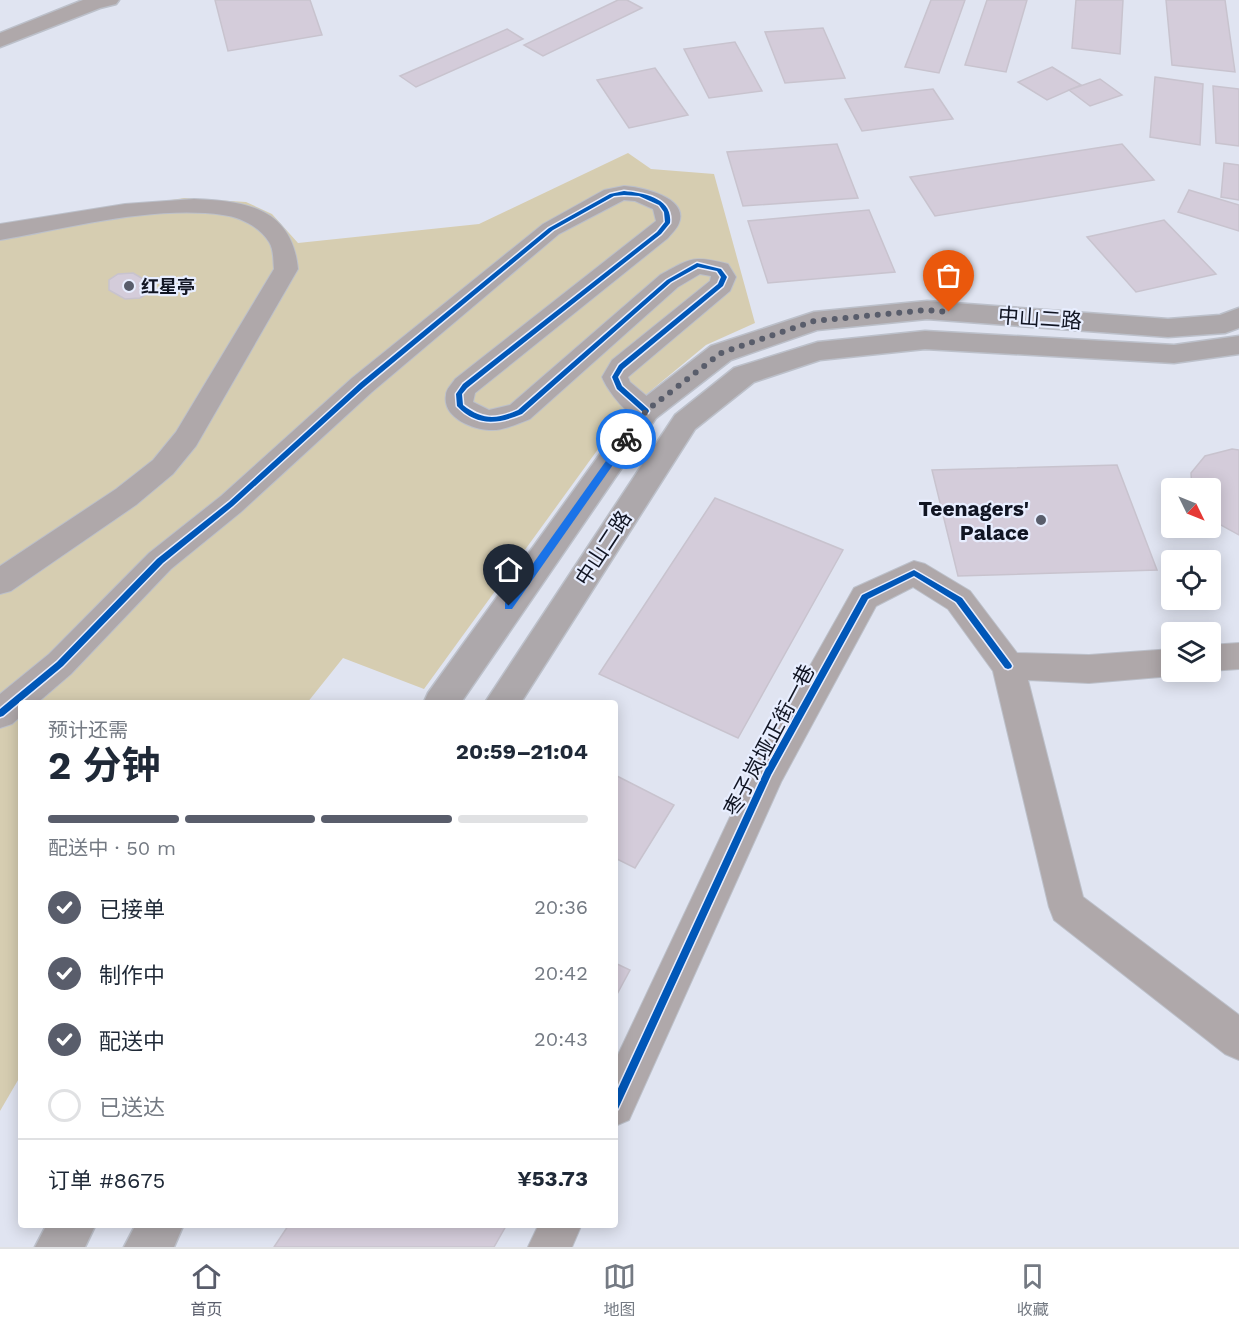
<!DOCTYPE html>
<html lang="zh">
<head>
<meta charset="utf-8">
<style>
	:root { --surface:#fff; --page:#f2f2f3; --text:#1f2937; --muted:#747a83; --line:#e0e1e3; --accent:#595d6b }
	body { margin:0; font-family:"Work Sans","Noto Sans SC",sans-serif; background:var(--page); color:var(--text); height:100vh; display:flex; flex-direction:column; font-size:22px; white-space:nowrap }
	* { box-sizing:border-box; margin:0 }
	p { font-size:20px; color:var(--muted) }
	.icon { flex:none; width:33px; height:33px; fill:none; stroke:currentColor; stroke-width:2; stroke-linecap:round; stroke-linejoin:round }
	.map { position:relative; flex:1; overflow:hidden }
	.side { position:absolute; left:18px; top:700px; width:600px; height:528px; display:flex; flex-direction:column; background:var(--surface); border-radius:6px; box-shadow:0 3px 15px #0003 }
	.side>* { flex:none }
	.needle { width:39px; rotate:133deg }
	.controls { position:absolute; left:1161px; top:478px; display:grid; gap:12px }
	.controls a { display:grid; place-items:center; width:60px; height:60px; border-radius:6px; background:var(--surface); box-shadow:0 3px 15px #0003; font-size:30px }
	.pin { position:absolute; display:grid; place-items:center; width:51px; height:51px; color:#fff; margin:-62px -26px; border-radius:50% 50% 50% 0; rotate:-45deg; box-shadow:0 0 6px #0007 }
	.pin .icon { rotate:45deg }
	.courier { position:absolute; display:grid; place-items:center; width:60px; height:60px; margin:-30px; border:4px solid #1a73e8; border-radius:50%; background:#fff; color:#222; box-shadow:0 2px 8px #0007 }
	.summary em { font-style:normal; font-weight:700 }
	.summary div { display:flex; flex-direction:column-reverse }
	.summary { display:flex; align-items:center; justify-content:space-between; height:102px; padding:0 30px }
	h1 { font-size:39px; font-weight:700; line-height:45px }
	.bar { display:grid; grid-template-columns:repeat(4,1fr); gap:9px 6px; align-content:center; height:72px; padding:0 30px }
	.bar i { height:8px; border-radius:4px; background:var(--line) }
	.bar .active { background:var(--accent) }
	.bar p { grid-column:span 4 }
	.line { display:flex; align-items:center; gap:15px; padding:0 30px; border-top:2px solid var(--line) }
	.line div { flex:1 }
	ol { padding:0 30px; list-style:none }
	li { display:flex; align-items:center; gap:18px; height:66px }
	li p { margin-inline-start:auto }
	li .icon { padding:6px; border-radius:50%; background:var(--accent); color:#fff; stroke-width:4 }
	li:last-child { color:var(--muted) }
	li i { width:33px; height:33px; border:3px solid var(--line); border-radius:50% }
	.tab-bar { display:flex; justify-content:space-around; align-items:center; height:84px; border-top:2px solid var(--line); background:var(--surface); font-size:16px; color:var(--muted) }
	.tab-bar a { display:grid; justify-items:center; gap:3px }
	.tab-bar .active { color:var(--accent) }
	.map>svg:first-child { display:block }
	.green { fill:#d6cdb1 }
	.building { fill:#d4ccda; stroke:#c8c3ce; stroke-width:1.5 }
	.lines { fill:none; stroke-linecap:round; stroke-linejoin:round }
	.minor-casing { stroke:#bcc0ca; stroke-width:2 }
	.tertiary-casing { stroke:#bcc0ca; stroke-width:3 }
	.secondary-casing { stroke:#bcc0ca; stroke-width:3 }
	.minor { fill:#afa8aa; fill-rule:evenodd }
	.tertiary { fill:#afa8aa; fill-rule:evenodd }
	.secondary { fill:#ada8ab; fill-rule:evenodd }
	.cycleway-casing { stroke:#e8eeff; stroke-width:3 }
	.cycleway { fill:#0057b8; fill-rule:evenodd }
	.route { fill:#1a73e8 }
	.done { stroke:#595d6b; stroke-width:6; stroke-dasharray:0 10.8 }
	.poi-dot { fill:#595d6b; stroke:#e8eeff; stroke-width:2 }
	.labels { text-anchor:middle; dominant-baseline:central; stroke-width:4.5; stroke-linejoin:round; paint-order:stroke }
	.far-poi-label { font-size:18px; font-weight:bold; fill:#111523; stroke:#e8eeff; text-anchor:start }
	.street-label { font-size:21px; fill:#111523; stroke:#e8eeff }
	.poi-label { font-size:21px; font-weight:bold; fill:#111523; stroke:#e8eeff; text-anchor:end }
</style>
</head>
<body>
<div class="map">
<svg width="1239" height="1247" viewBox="0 0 1239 1247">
	<rect width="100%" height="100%" fill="#e0e4f1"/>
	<path class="green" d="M 628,153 L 651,169 L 714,174 L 755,323 L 706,345 L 625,412 L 424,689 L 343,658 L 307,703 L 21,704 L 21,1075 L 0,1111 L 0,227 L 184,198 L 246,202 L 272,214 L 298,243 L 479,224 Z"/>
	<g class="building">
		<path d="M 215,0 L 310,0 L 322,35 L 228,51 Z"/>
		<path d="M 618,0 L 627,0 L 642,8 L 543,56 L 524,45 Z"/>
		<path d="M 931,0 L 965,0 L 939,73 L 905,67 Z"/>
		<path d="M 987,0 L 1027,0 L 1006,72 L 965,65 Z"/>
		<path d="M 1076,0 L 1123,0 L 1120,54 L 1072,48 Z"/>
		<path d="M 1166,0 L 1225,0 L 1235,72 L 1172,65 Z"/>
		<path d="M 823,28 L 845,78 L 785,83 L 765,32 Z"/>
		<path d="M 507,29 L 523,39 L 416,87 L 400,76 Z"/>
		<path d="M 735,42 L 762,91 L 709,98 L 684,49 Z"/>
		<path d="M 1052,67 L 1081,85 L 1047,100 L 1018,82 Z"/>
		<path d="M 655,68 L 688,115 L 629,128 L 597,80 Z"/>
		<path d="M 1155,77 L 1203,84 L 1200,145 L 1150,137 Z"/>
		<path d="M 1100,79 L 1122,95 L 1090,106 L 1069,90 Z"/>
		<path d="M 1213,86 L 1239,89 L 1239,146 L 1216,143 Z"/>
		<path d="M 933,89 L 953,119 L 862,131 L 845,99 Z"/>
		<path d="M 837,144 L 858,198 L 743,206 L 727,152 Z"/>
		<path d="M 1122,144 L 1154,180 L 935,216 L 910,177 Z"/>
		<path d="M 1224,163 L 1239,165 L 1239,200 L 1221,197 Z"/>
		<path d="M 1189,190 L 1239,205 L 1239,231 L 1178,212 Z"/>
		<path d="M 869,210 L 895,272 L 768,283 L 748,221 Z"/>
		<path d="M 1164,220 L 1216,274 L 1136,292 L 1087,237 Z"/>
		<path d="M 133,273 L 150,283 L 150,292 L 140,298 L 125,299 L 109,290 L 109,280 L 118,274 Z"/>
		<path d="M 1232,449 L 1239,450 L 1239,535 L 1210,519 L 1210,489 L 1192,489 L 1191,473 L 1205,456 Z"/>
		<path d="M 1117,465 L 1157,570 L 958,576 L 932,470 Z"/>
		<path d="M 715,498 L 843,550 L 738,738 L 599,674 Z"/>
		<path d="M 615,775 L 674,805 L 635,868 L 615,858 Z"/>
		<path d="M 615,963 L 630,970 L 615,998 Z"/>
		<path d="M 288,1226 L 506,1226 L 494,1247 L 274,1247 Z"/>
	</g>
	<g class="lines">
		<g class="minor-casing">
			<g id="minor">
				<path d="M 624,186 C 641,187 689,197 679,223 C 677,229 671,234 668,238 L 475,393 L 473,402 L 489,410 L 510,405 L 660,275 C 691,258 693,255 728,264 L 736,277 L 730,291 L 628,377 L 630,382 L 656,404 L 660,411 L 656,418 C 653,419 649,421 646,421 C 630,421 607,390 602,377 L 612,360 L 710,281 L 711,276 L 700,274 L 678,287 L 530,419 C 517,424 503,431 489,430 C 471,429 442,417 446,395 C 446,389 452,384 455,379 L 656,221 L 653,209 L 635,201 L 624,200 L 559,234 L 372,392 L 241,512 L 171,569 L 71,674 L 36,704 L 21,704 L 21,716 L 12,724 L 0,728 L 0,694 L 49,654 L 149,553 L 221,496 L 352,378 L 543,224 L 604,190 Z"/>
				<path d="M 194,199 C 246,201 292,208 298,269 L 196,446 L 173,474 L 136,505 L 11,591 L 0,594 L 0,566 L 116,489 L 153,460 L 176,432 L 274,269 C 273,260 274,250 269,242 C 260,227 240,217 223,215 C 155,205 68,228 0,240 L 0,224 L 125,204 Z"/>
				<path d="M 914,561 L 925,564 L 970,591 L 1017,653 L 1089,655 L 1172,649 L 1172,672 L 1182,672 L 1172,676 L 1089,683 L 1028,680 L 1083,897 L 1239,1015 L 1239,1060 L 1225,1054 L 1054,920 L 1049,907 L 993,671 L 948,609 L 913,587 L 876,606 L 781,782 L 629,1120 L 615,1126 L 615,1061 L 756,762 L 854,588 Z"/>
				<path d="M 1239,643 L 1239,669 L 1210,671 L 1210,645 Z"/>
				<path d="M 538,1226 L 581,1226 L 572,1247 L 528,1247 Z"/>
			</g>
		</g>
		<g class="tertiary-casing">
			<path id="tertiary" d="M 83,0 L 119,0 L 116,4 L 100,8 L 0,47 L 0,33 Z"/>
		</g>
		<g class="secondary-casing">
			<g id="secondary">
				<path d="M 927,301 L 1168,319 L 1220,315 L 1239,308 L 1239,328 L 1225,333 L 1168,337 L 927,319 L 817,330 L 731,360 L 656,418 L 460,704 L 423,704 L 428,693 L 636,404 L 711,346 L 814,312 Z"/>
				<path d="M 925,331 L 1174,345 L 1239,336 L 1239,354 L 1174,363 L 925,349 L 820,360 L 754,382 L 695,429 L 520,704 L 484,704 L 675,415 L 734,368 L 818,342 Z"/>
				<path d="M 46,1226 L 95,1226 L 85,1247 L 35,1247 Z"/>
				<path d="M 135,1226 L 183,1226 L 174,1247 L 124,1247 Z"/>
			</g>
		</g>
		<use href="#minor" class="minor"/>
		<use href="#tertiary" class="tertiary"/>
		<use href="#secondary" class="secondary"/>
		<g class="cycleway-casing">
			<g id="cycleway">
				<path d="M 624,191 C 644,193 673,198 670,223 L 661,234 L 467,388 L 462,394 L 463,405 C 482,420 496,420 518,410 L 667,280 L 697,263 L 721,269 L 727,277 L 723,286 L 623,369 L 618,377 L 622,386 L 648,409 L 649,411 L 648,413 L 644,413 L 617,389 L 612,377 L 619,365 L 718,284 L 721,277 L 717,271 L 698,267 L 671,282 L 522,414 C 498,424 477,427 457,406 L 456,394 L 463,384 L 657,232 L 665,222 L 664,212 L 659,205 L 639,196 L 624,195 L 614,196 L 553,230 L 364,387 L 233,506 L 163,563 L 63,666 L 3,716 L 0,717 L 0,709 L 57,662 L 157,559 L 229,502 L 360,383 L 549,228 L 610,194 Z"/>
				<path d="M 914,570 L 962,598 L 1011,664 L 1012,666 L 1011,668 L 1008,669 L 1005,668 L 956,602 L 914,576 L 868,599 L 771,775 L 618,1109 L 615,1111 L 615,1095 L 765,770 L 862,595 Z"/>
			</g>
		</g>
		<use href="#cycleway" class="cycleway"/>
	</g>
	<path class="route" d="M 626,436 L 630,439 L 629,442 L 512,609 L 505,609 L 505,603 L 623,437 Z"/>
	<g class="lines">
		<path class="done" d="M 626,439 L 646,411 L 721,353 L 814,321 L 927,310 L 949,312"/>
	</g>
	<g class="poi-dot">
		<circle cx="129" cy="286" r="6"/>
		<circle cx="1041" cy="520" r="6"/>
	</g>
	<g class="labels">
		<g class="far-poi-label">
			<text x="141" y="286">红星亭</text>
		</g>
		<g class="street-label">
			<text transform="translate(1040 318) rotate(4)">中山二路</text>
			<text transform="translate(603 548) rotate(-57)">中山二路</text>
			<text transform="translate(769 740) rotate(-62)">枣子岚垭正街一巷</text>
		</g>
		<g class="poi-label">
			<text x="1029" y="508">Teenagers'<tspan x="1029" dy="24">Palace</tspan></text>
		</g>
	</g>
</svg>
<div class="controls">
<a><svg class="needle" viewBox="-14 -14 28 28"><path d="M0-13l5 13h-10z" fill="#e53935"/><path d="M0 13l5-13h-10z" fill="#747a83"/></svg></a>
<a><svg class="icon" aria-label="locate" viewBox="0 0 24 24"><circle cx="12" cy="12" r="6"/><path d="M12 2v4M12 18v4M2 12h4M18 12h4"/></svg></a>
<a><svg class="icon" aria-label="layers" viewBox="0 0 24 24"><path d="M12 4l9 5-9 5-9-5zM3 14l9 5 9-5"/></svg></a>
</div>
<div class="pin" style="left:949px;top:312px;background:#ea580c"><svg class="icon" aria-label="bag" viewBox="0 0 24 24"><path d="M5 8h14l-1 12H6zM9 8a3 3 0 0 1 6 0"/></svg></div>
<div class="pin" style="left:509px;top:606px;background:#1f2937"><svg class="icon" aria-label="home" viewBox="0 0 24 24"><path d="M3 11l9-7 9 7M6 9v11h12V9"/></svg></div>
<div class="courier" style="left:626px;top:439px"><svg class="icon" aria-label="bike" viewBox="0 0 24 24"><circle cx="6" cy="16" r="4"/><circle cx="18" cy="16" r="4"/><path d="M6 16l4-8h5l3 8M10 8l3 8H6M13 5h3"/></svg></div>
<section class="side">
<div class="summary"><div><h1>2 分钟</h1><p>预计还需</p></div><em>20:59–21:04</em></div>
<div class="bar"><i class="active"></i><i class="active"></i><i class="active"></i><i></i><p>配送中 · 50 m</p></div>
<ol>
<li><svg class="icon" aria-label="check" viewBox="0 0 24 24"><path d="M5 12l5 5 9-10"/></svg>已接单<p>20:36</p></li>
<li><svg class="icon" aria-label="check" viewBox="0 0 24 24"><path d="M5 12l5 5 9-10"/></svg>制作中<p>20:42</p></li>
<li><svg class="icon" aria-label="check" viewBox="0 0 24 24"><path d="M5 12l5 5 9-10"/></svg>配送中<p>20:43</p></li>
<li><i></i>已送达</li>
</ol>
<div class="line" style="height:78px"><div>订单 #8675</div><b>¥53.73</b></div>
</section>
</div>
<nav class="tab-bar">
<a class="active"><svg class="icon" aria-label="home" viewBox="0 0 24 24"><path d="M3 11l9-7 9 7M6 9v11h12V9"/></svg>首页</a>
<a><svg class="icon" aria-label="map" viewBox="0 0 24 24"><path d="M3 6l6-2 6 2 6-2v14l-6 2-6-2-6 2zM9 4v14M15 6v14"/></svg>地图</a>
<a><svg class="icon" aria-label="saved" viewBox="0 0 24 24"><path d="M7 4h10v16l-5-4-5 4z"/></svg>收藏</a>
</nav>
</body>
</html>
